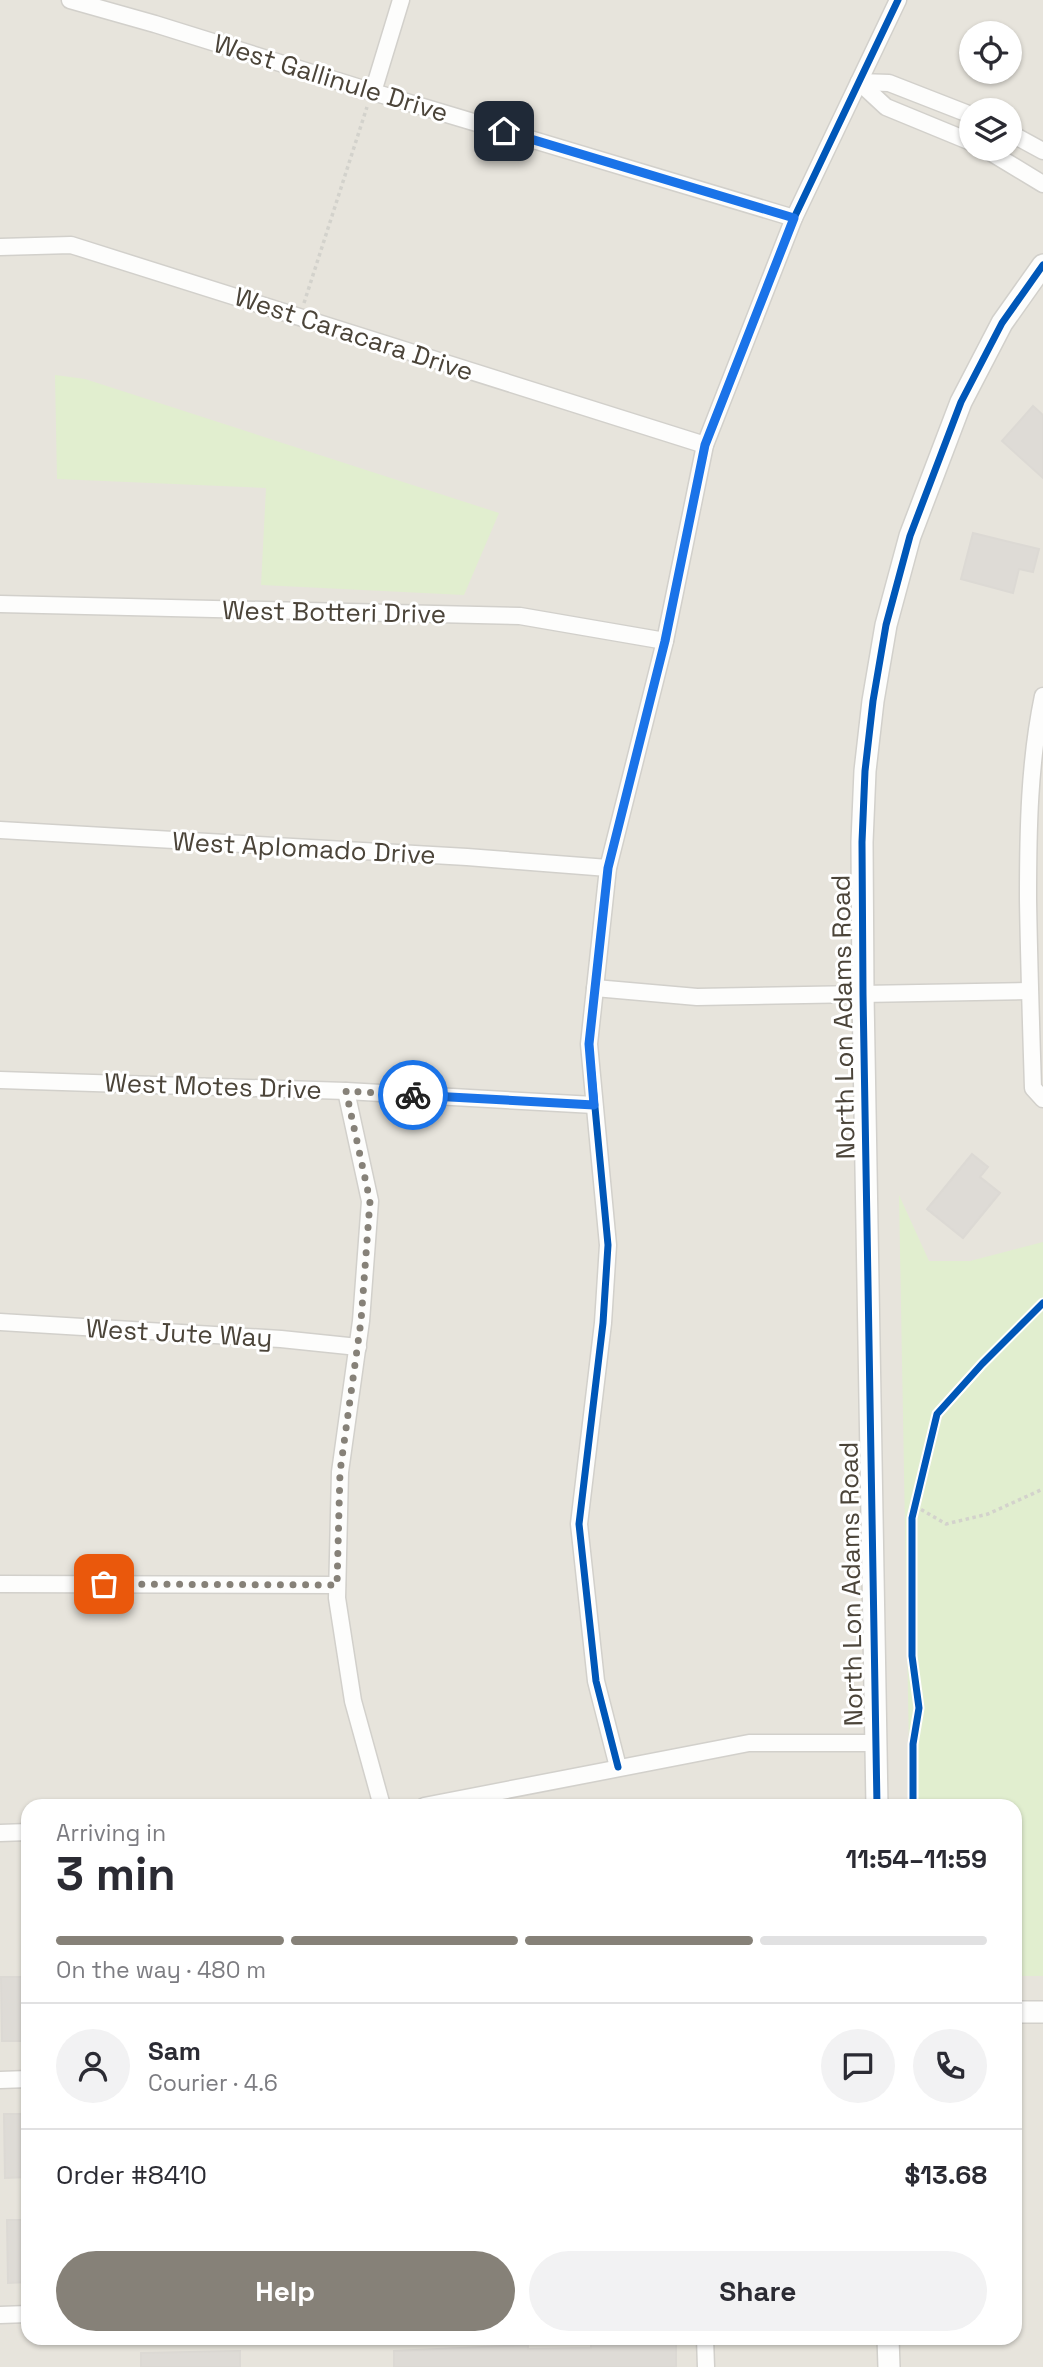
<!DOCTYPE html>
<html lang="en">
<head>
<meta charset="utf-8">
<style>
	:root { --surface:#fff; --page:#f2f2f3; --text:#2b2b33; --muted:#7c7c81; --line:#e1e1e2; --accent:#868178 }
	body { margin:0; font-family:"Space Grotesk",sans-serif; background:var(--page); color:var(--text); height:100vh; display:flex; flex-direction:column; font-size:26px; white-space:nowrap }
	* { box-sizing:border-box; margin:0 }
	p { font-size:23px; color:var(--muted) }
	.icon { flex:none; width:38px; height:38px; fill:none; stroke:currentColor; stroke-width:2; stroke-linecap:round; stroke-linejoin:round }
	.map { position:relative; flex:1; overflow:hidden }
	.sheet { position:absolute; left:21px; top:1799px; width:1001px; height:546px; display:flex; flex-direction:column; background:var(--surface); border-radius:21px; box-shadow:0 2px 5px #0004 }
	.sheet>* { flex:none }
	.tools { position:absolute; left:959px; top:21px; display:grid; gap:14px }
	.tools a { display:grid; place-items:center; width:63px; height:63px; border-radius:50%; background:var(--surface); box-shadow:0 2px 5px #0004; font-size:35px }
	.pin { position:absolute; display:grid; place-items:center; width:60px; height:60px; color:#fff; margin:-30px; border-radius:14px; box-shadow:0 4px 10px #0006 }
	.courier { position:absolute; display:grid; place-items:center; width:70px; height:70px; margin:-35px; border:5px solid #1a73e8; border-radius:50%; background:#fff; color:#222; box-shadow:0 2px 9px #0007 }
	.overview em { font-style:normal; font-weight:700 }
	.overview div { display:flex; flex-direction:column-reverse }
	.overview { display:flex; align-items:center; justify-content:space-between; height:119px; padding:0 35px }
	h1 { font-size:46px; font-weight:700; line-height:52px }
	.bar { display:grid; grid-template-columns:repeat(4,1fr); gap:10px 7px; align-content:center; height:84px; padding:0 35px }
	.bar i { height:9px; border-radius:5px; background:var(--line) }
	.bar .current { background:var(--accent) }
	.bar p { grid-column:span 4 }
	.line { display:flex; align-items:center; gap:18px; padding:0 35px; border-top:2px solid var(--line) }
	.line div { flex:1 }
	.round { display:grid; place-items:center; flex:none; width:74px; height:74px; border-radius:37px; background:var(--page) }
	.action { display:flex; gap:14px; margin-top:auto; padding:14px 35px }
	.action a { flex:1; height:80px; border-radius:42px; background:var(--accent); color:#fff; font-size:28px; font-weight:700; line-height:80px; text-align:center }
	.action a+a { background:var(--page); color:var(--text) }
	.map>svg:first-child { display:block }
	.residential { fill:#e7e4dc; fill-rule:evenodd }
	.green { fill:#e1eecf }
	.building { fill:#dedbd6; stroke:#dcd9d4; stroke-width:2 }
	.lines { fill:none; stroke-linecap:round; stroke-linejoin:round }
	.minor-casing { stroke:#d2d0cb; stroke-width:19 }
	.tertiary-casing { stroke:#d2d0cb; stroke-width:24 }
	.path { stroke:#d3d2cc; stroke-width:3.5; stroke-dasharray:3.5 3.5; stroke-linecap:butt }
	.minor { stroke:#fdfdfc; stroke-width:16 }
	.tertiary { stroke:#fdfdfc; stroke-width:21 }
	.cycleway-casing { stroke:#fff; stroke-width:11 }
	.cycleway { stroke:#0057b8; stroke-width:7 }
	.done { stroke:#868178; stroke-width:7; stroke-dasharray:0 12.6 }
	.route { stroke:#1a73e8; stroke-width:9 }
	.labels { text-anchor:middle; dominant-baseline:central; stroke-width:6; stroke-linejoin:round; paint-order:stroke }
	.street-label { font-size:26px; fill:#4b4439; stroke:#fff }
</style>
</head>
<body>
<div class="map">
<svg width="1043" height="2367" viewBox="0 0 1043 2367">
	<rect width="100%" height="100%" fill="#f4f2ee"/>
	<path class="residential" d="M 0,0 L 1043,0 L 1043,2367 L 0,2367 ZM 971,33 L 1010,33 L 1010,72 L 971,72 ZM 971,110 L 1010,110 L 1010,149 L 971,149 ZM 28,1806 L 1015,1806 L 1015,2338 L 28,2338 Z"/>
	<g class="green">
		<path d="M 55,375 L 85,379 L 499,513 L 464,595 L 261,585 L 266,488 L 57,479 Z"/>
		<path d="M 899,1195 L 929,1261 L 970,1261 L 1043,1242 L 1043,1976 L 1015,1976 L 1015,1806 L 910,1806 Z"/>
	</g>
	<g class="building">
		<path d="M 1033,406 L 1043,415 L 1043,478 L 1002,441 Z"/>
		<path d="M 973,533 L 1039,549 L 1033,572 L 1019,569 L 1013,593 L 961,579 Z"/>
		<path d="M 972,1154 L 988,1167 L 980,1177 L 1000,1193 L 963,1238 L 927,1209 Z"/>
		<path d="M 1,1977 L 28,1977 L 28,2041 L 2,2041 Z"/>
		<path d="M 4,2114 L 28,2114 L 28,2177 L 5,2178 Z"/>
		<path d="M 7,2220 L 28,2220 L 28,2282 L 8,2283 Z"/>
		<path d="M 676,2342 L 676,2367 L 394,2367 L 394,2351 L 528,2345 L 528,2349 L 591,2348 L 591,2344 Z"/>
		<path d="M 240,2351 L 240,2367 L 141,2367 L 141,2353 Z"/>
	</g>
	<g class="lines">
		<g class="minor-casing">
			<g id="minor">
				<path d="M 70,0 L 155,24 L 373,92 L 794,218"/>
				<path d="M 859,82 L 886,107 L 971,142"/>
				<path d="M 859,82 L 889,83 L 971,115"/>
				<path d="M 373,92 L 401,0"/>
				<path d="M 1010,133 L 1043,151"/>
				<path d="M 985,149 L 1043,184"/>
				<path d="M 0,247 L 71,245 L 705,445"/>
				<path d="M 0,604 L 520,616 L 665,641"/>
				<path d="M 1043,696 C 1029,763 1028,831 1028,899 C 1029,962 1031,1025 1033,1088 L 1043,1099"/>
				<path d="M 0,830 L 467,857 L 608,868"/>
				<path d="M 595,988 L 697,997 L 1029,991"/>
				<path d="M 0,1080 L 346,1091 L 594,1105"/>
				<path d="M 346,1091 L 370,1201 L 361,1321 L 340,1472 L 337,1598 L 353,1701 L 382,1806"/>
				<path d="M 0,1322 L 281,1339 L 358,1347"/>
				<path d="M 0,1584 L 337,1585"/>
				<path d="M 618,1767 L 596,1681 L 579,1524 L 603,1323 L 608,1245 L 589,1044 L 608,868 L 665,641 L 705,445 L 794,218 L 898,0"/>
				<path d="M 424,1806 L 749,1743 L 874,1743"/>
				<path d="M 0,1833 L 28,1832"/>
				<path d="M 0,2080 L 28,2079"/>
				<path d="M 0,2315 L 28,2314"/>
				<path d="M 705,2338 L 706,2367"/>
			</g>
		</g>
		<g class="tertiary-casing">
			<g id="tertiary">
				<path d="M 877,1806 L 863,994 L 862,842 L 865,771 L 873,701 L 886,625 L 910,536 L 961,402 L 1002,323 L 1043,265"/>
				<path d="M 1015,2012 L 1043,2012"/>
				<path d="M 888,2338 L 889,2367"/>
			</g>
		</g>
		<g class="path">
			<path d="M 304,303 L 367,107"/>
			<path d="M 915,1506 L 946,1524 L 988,1514 L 1043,1489"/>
		</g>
		<use href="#minor" class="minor"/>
		<use href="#tertiary" class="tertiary"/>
		<g class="cycleway-casing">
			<g id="cycleway">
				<path d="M 618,1767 L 596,1681 L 579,1524 L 603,1323 L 608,1245 L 589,1044 L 608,868 L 665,641 L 705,445 L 794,218 L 898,0"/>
				<path d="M 877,1806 L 863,994 L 862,842 L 865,771 L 873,701 L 886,625 L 910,536 L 961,402 L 1002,323 L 1043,265"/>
				<path d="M 913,1806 L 913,1744 L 919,1708 L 912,1656 L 912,1518 L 937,1414 L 982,1364 L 1043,1303"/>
			</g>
		</g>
		<use href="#cycleway" class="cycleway"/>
	</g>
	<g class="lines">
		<path class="done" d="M 104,1584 L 337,1585 L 340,1472 L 361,1321 L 370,1201 L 346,1091 L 413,1095"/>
		<path class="route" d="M 413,1095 L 594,1105 L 589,1044 L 608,868 L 665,641 L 705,445 L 794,218 L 504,131"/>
	</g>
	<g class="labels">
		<g class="street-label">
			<text transform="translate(331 78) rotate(17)">West Gallinule Drive</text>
			<text transform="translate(354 334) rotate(18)">West Caracara Drive</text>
			<text transform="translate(334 612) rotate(1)">West Botteri Drive</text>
			<text transform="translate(304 848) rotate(3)">West Aplomado Drive</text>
			<text transform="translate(843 1017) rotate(-91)">North Lon Adams Road</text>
			<text transform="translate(213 1086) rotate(2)">West Motes Drive</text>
			<text transform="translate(179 1333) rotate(3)">West Jute Way</text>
			<text transform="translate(851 1584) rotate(-91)">North Lon Adams Road</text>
		</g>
	</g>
</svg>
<div class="tools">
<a><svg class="icon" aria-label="locate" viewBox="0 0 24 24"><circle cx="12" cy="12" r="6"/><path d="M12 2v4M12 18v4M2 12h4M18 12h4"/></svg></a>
<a><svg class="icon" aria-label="layers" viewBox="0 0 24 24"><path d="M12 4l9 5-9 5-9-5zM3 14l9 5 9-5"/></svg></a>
</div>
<div class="pin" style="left:104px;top:1584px;background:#ea580c"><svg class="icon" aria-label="bag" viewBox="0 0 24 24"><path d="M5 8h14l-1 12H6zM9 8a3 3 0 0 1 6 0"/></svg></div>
<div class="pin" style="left:504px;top:131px;background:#1f2937"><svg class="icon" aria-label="home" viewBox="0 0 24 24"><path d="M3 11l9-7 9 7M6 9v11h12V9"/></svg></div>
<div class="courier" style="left:413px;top:1095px"><svg class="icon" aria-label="bike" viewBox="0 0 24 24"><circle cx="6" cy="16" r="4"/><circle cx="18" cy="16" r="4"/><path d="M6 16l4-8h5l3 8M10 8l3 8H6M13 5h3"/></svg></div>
<section class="sheet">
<div class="overview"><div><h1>3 min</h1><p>Arriving in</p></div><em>11:54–11:59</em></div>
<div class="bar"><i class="current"></i><i class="current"></i><i class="current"></i><i></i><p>On the way · 480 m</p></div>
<div class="line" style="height:126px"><a class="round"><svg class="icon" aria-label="person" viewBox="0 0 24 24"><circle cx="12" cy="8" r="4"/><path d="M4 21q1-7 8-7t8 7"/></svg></a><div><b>Sam</b><p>Courier · 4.6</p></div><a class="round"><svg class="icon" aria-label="chat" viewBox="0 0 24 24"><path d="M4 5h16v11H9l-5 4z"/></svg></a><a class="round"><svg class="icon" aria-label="phone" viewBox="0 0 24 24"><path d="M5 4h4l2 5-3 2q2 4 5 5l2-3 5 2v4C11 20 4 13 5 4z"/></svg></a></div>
<div class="line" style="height:91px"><div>Order #8410</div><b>$13.68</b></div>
<div class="action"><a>Help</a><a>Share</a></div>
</section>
</div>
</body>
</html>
